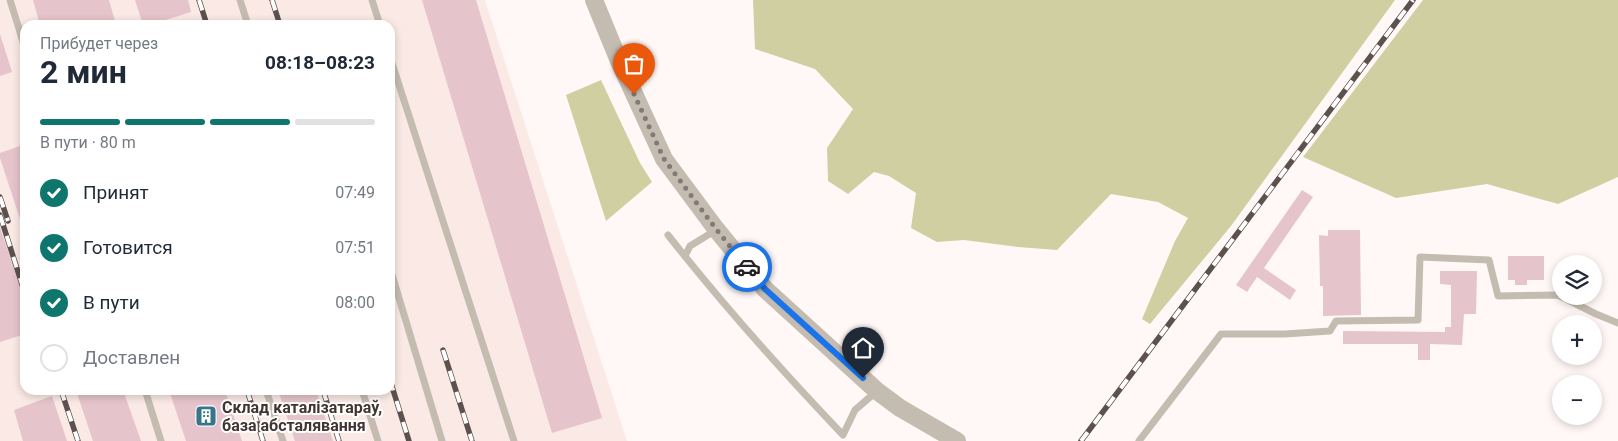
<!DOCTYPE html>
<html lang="ru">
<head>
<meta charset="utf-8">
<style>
	:root { --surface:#fff; --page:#f6f6f7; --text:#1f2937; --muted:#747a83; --line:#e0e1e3; --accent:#0f766e }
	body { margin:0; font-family:Roboto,sans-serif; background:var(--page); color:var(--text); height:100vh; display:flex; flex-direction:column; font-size:19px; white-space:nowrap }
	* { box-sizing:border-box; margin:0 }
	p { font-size:16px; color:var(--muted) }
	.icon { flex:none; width:28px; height:28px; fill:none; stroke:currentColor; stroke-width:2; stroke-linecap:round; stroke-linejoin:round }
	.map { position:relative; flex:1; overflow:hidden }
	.drawer { position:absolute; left:20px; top:20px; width:375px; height:375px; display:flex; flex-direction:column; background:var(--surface); border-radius:15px; box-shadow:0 2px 8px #0003 }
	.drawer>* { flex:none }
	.fabs { position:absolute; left:1552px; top:255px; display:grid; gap:10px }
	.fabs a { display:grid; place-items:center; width:50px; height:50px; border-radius:50%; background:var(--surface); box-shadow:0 2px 8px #0003; font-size:25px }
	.pin { position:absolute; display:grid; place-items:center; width:42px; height:42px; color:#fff; margin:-51px -21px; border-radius:50% 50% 50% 0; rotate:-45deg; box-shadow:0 0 5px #0007 }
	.pin .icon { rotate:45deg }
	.courier { position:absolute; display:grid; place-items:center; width:50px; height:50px; margin:-25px; border:4px solid #1a73e8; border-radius:50%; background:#fff; color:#222; box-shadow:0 1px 6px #0007 }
	.summary em { font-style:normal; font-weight:700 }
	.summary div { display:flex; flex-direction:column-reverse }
	.summary { display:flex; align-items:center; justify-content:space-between; height:85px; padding:0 20px }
	h1 { font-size:32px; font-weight:700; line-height:38px }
	.bar { display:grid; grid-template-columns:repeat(4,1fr); gap:8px 5px; align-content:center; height:60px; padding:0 20px }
	.bar i { height:6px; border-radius:4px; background:var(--line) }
	.bar .current { background:var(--accent) }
	.bar p { grid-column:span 4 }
	ol { padding:0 20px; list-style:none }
	li { display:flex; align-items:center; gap:15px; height:55px }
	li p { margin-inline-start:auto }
	li .icon { padding:5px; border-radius:50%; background:var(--accent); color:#fff; stroke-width:4 }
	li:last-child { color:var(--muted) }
	li i { width:28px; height:28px; border:2px solid var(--line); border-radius:50% }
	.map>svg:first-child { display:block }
	.built { fill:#fae9e4; fill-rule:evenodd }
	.green { fill:#d0cfa1 }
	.building { fill:#e6c4cc }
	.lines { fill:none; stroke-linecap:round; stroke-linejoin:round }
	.service { stroke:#c5bcb1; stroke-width:7 }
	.tertiary { stroke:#c5bcb1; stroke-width:18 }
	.rail-casing { stroke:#5d514d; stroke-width:5.5 }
	.rail { stroke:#fff; stroke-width:4; stroke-dasharray:11; stroke-linecap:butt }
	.done { stroke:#847975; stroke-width:5; stroke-dasharray:0 9 }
	.route { stroke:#1a73e8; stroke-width:6 }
	.labels { text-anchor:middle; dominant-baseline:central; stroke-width:4; stroke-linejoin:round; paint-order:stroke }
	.poi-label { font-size:16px; font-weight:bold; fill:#423430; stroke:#fff; text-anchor:start }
</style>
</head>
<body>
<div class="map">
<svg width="1618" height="441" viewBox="0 0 1618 441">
	<rect width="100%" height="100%" fill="#fff8f6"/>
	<path class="built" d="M 0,0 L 485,0 L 627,441 L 0,441 ZM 25,25 L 390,25 L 390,390 L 25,390 Z"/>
	<g class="green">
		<path d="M 753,0 L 1395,0 L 1231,226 L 1150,324 L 1142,319 L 1175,241 L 1188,218 L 1158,202 L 1111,194 L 1057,250 L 1018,247 L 964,240 L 937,242 L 911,228 L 916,193 L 889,176 L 874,172 L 848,194 L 828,181 L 827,148 L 853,109 L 815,69 L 755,49 Z"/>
		<path d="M 1423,0 L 1618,0 L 1618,177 L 1558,204 L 1487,184 L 1396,198 L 1303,157 Z"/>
		<path d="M 601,80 L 640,163 L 652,182 L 606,221 L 566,95 Z"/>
	</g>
	<g class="building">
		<path d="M 33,0 L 109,0 L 116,25 L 40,25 Z"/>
		<path d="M 135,0 L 188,0 L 191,12 L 150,25 L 143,25 Z"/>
		<path d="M 422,0 L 476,0 L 602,418 L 552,433 Z"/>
		<path d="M 0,34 L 12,72 L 0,76 Z"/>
		<path d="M 25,144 L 25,234 L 0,158 L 0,153 Z"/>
		<path d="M 1302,190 L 1313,197 L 1264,268 L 1296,290 L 1290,300 L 1257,277 L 1247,292 L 1236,285 Z"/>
		<path d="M 0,227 L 25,303 L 25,334 L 0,342 Z"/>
		<path d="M 1328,230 L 1360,230 L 1361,315 L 1323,316 L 1323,286 L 1320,286 L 1319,235 L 1328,236 Z"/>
		<path d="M 1508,256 L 1544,256 L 1544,280 L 1527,280 L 1527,285 L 1515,285 L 1515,280 L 1508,280 Z"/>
		<path d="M 1440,271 L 1477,271 L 1476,314 L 1464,314 L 1462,345 L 1430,344 L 1430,360 L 1418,360 L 1418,344 L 1343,344 L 1343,331 L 1445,332 L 1445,327 L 1451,327 L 1451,285 L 1440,284 Z"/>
		<path d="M 76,390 L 123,390 L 141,441 L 93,441 Z"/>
		<path d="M 169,390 L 225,390 L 242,441 L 186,441 Z"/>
		<path d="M 278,390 L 316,390 L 333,441 L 295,441 Z"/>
		<path d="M 52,396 L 67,441 L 23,441 L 14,410 Z"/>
	</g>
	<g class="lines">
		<g class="service">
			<path d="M 10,0 L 25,48"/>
			<path d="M 240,0 L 248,25"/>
			<path d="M 372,0 L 380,25"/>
			<path d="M 390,57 L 514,441"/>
			<path d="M 668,235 C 723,305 782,371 843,435 L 855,410 L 877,391"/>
			<path d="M 685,256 L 690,246 L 716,230"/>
			<path d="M 390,268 L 442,441"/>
			<path d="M 145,390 L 161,441"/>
			<path d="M 266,390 L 283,441"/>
			<path d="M 362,390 L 378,441"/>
			<path d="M 1139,441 L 1221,334 L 1285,334 L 1330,331 L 1336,321 L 1418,320 L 1420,257 L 1489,260 L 1498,296 L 1558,295 L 1596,314 L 1618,323"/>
		</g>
		<path class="tertiary" d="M 594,0 L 619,61 L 664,159 L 716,229 L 765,289 L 877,391 L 900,408 L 957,441"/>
		<g class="rail-casing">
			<g id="rail">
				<path d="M 199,0 L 207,25"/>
				<path d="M 272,0 L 280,25"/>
				<path d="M 0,197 L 8,221"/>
				<path d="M 0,215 L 25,294"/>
				<path d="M 443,350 L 472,441"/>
				<path d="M 390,380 L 409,441"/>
				<path d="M 61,390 L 78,441"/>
				<path d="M 247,390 L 263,441"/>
				<path d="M 323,390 L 339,441"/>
				<path d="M 1081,441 L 1413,0"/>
			</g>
		</g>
		<use href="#rail" class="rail"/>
	</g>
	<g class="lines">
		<path class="done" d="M 634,94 L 664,159 L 716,229 L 747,267"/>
		<path class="route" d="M 747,267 L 765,289 L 863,378"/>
	</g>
	<defs>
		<g id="building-square" transform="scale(1.125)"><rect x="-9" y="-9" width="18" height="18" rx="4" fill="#37758a" stroke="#fff"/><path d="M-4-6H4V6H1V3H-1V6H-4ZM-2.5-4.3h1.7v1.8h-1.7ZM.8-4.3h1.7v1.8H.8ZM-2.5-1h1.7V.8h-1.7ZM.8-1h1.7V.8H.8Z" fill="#fff"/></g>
	</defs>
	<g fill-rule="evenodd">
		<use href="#building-square" x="206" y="416"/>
	</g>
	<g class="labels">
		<g class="poi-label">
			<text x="222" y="407">Склад каталізатараў,<tspan x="222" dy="18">база абсталявання</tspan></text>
		</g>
	</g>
</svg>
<div class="fabs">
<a><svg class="icon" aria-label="layers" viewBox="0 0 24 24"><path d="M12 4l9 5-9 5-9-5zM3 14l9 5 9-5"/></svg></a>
<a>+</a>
<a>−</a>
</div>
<div class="pin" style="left:634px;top:94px;background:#ea580c"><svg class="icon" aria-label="bag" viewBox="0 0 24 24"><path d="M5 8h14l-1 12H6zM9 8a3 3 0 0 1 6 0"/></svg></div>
<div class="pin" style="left:863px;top:378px;background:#1f2937"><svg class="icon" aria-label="home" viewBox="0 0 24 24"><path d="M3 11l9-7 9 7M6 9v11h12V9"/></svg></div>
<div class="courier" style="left:747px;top:267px"><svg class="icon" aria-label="car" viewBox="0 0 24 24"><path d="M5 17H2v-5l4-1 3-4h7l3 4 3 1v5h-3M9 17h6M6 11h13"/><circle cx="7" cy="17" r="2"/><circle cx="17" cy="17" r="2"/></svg></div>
<section class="drawer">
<div class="summary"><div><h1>2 мин</h1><p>Прибудет через</p></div><em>08:18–08:23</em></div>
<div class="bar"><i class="current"></i><i class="current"></i><i class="current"></i><i></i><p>В пути · 80 m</p></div>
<ol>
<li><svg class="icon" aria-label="check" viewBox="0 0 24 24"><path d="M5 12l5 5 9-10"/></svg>Принят<p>07:49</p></li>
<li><svg class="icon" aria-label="check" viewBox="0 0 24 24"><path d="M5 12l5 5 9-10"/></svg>Готовится<p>07:51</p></li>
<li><svg class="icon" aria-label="check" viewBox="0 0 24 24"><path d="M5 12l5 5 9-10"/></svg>В пути<p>08:00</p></li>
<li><i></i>Доставлен</li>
</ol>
</section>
</div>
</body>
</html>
